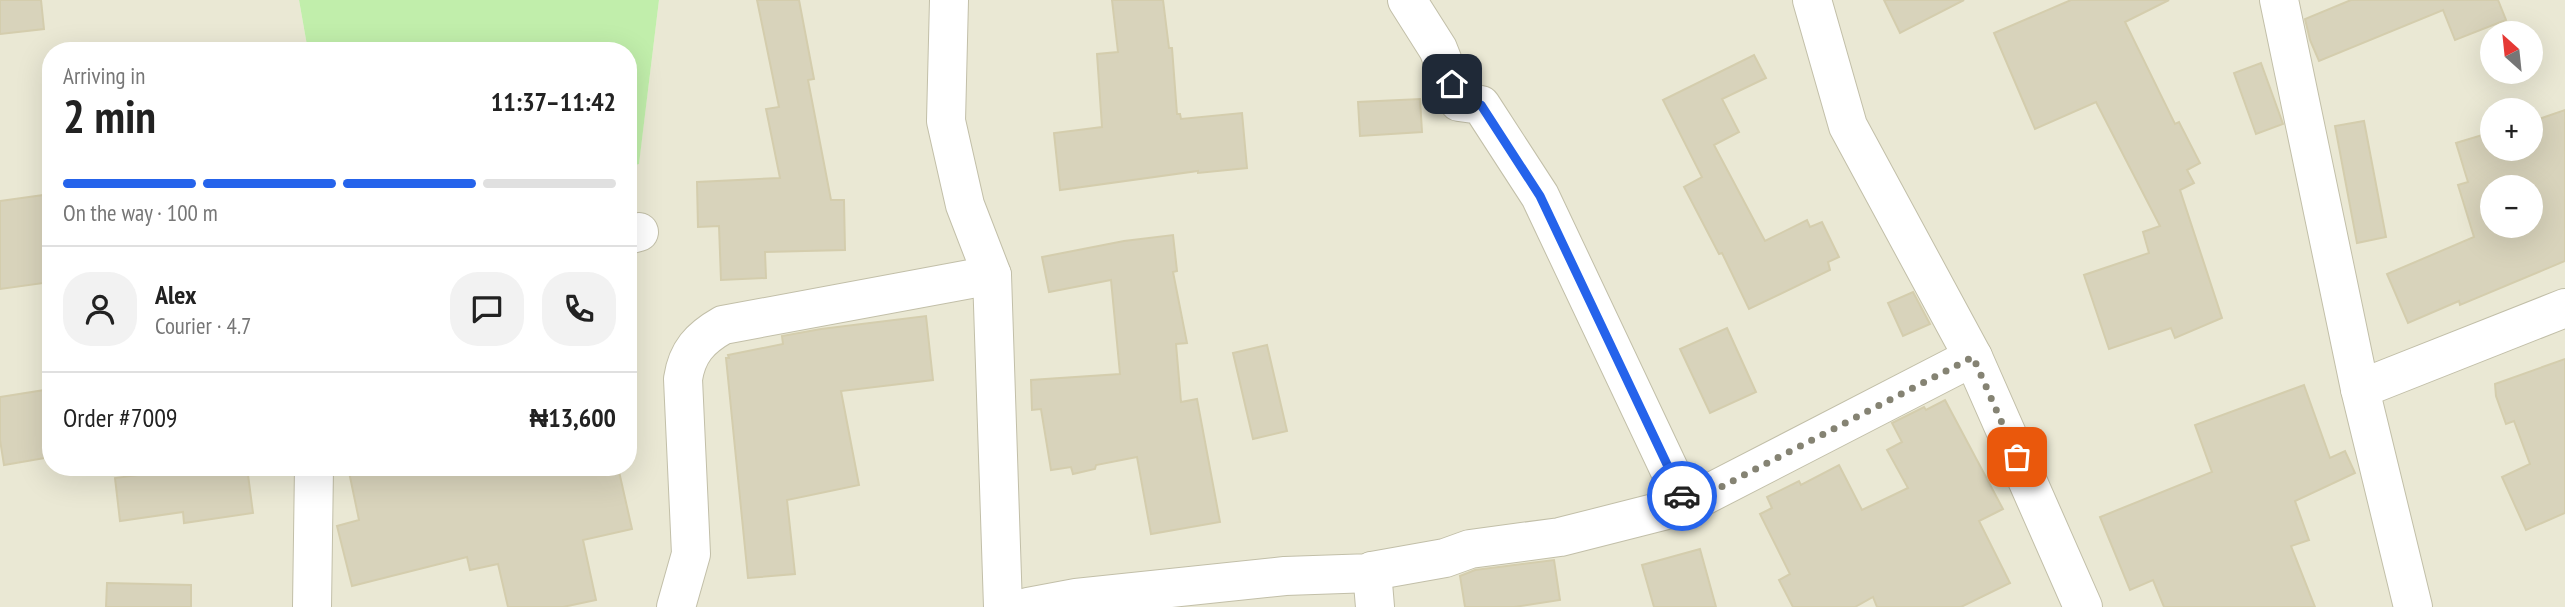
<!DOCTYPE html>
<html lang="en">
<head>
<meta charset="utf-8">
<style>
	:root { --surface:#fff; --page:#f2f2f2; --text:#222; --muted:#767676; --line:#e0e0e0; --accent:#2563eb }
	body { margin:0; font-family:"PT Sans Narrow",sans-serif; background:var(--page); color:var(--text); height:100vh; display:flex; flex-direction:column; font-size:26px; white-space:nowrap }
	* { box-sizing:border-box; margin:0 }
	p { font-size:23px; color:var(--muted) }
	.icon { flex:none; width:38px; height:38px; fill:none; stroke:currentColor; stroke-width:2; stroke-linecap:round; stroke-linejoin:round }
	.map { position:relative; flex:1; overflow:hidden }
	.details { position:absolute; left:42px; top:42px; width:595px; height:434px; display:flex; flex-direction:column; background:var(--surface); border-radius:28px; box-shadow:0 7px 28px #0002 }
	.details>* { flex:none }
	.needle { width:46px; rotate:333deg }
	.fabs { position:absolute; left:2480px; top:21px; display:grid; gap:14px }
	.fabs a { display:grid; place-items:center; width:63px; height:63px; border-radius:50%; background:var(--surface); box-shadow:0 7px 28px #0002; font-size:35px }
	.pin { position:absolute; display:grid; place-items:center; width:60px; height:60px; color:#fff; margin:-30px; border-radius:14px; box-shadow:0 4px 10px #0006 }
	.courier { position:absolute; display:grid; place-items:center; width:70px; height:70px; margin:-35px; border:5px solid #2563eb; border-radius:50%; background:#fff; color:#222; box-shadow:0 2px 9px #0007 }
	.overview em { font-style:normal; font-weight:800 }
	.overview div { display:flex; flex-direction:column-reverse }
	.overview { display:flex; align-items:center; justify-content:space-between; height:119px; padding:0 21px }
	h1 { font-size:46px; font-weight:800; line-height:52px }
	.bar { display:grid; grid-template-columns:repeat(4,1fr); gap:10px 7px; align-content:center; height:84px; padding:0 21px }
	.bar i { height:9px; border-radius:5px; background:var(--line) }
	.bar .current { background:var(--accent) }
	.bar p { grid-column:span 4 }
	.line { display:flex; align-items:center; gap:18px; padding:0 21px; border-top:2px solid var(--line) }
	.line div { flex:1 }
	.round { display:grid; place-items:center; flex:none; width:74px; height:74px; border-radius:28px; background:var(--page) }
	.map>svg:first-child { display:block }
	.residential { fill:#eae8d4; fill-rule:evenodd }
	.green { fill:#c1eeab }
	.building { fill:#d8d3bb; stroke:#d4cdad; stroke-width:2; fill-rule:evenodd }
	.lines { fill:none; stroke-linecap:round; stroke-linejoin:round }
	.minor-casing { stroke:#c2bfa8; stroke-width:40 }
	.minor { stroke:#fff; stroke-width:38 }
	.done { stroke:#858373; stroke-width:7; stroke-dasharray:0 12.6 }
	.route { stroke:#2563eb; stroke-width:9 }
</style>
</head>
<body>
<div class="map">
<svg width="2565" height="607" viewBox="0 0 2565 607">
	<rect width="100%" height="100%" fill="#f5f4e7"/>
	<path class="residential" d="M 0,0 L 299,0 L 308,51 L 51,51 L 51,467 L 628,467 L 628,167 L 639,163 L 659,0 L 2565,0 L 2565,607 L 0,607 ZM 2492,33 L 2530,33 L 2530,72 L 2492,72 ZM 2492,110 L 2530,110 L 2530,149 L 2492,149 ZM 2492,187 L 2530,187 L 2530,226 L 2492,226 Z"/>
	<path class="green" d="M 299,0 L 659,0 L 639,164 L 628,167 L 628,51 L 308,51 Z"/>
	<g class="building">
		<path d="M 0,0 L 41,0 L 44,29 L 0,34 Z"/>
		<path d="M 757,0 L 799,0 L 814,79 L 808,80 L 831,200 L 844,200 L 845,250 L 765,252 L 766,278 L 721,280 L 719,226 L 698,227 L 697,182 L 780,178 L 766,109 L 779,107 Z"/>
		<path d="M 1112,0 L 1163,0 L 1169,48 L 1172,48 L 1177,114 L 1180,114 L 1181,119 L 1242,113 L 1247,168 L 1198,173 L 1198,171 L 1060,190 L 1054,133 L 1102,127 L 1097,54 L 1118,52 Z"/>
		<path d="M 1884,0 L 1964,0 L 1900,33 Z"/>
		<path d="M 2071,0 L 2169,0 L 2125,22 L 2175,124 L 2179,122 L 2200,163 L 2187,170 L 2194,183 L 2180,190 L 2222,318 L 2175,338 L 2171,328 L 2109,349 L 2084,275 L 2149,253 L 2143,232 L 2160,226 L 2096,102 L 2035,129 L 1994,33 Z"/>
		<path d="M 2351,0 L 2498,0 L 2506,20 L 2455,40 L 2443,10 L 2319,61 L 2310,40 L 2305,19 Z"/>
		<path d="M 1754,55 L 1766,78 L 1722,99 L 1739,132 L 1714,145 L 1765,241 L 1807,220 L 1810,227 L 1822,222 L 1839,257 L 1828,262 L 1830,270 L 1749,309 L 1722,253 L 1719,254 L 1684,187 L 1702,177 L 1663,100 Z"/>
		<path d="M 2261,63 L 2283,124 L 2256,134 L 2234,73 Z"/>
		<path d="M 1420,99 L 1422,132 L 1360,136 L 1358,102 Z"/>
		<path d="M 2565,110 L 2565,261 L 2460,305 L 2459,301 L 2408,323 L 2387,274 L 2474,237 L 2458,185 L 2468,182 L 2456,143 L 2492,132 L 2492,149 L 2530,149 L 2530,122 ZM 2492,187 L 2530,187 L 2530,226 L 2492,226 Z"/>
		<path d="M 2364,121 L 2386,237 L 2357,243 L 2335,126 Z"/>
		<path d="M 51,194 L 51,282 L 0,289 L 0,201 Z"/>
		<path d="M 1173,235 L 1177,271 L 1173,272 L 1187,343 L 1176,344 L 1181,402 L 1197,399 L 1220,522 L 1151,534 L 1137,457 L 1096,465 L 1095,469 L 1073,474 L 1071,467 L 1051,470 L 1041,409 L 1032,410 L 1031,380 L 1120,374 L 1111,280 L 1049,292 L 1042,257 L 1124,241 Z"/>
		<path d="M 1913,292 L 1930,324 L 1903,336 L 1888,303 Z"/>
		<path d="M 926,316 L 933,380 L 841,391 L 859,485 L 787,500 L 795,574 L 748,578 L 726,358 L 729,358 L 728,355 L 783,344 L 782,336 L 821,329 Z"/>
		<path d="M 1727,328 L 1756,392 L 1710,413 L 1680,349 Z"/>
		<path d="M 1267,345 L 1287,431 L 1253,439 L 1233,353 Z"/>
		<path d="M 2565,359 L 2565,513 L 2526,530 L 2502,477 L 2530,464 L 2514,421 L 2506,424 L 2496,396 L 2495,384 Z"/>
		<path d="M 2304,385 L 2330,458 L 2345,451 L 2355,473 L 2295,501 L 2309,540 L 2291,546 L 2315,607 L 2164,607 L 2153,580 L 2130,590 L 2100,517 L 2212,472 L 2195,425 Z"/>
		<path d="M 51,389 L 51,457 L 4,465 L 0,440 L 0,397 Z"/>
		<path d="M 1945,400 L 2003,509 L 1979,521 L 2010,583 L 1961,607 L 1877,607 L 1873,597 L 1855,607 L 1793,607 L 1779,580 L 1790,574 L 1760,514 L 1772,508 L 1767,497 L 1799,481 L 1801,485 L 1839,465 L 1862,510 L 1908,488 L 1887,450 L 1902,442 L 1892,423 L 1924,407 L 1926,410 Z"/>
		<path d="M 176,467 L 247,467 L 253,513 L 184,523 L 183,512 L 120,521 L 115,478 L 177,470 Z"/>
		<path d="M 348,467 L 618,467 L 632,529 L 583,540 L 596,600 L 563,607 L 508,607 L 498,564 L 470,570 L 467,557 L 352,586 L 337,526 L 359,520 Z"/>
		<path d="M 1700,549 L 1716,607 L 1654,607 L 1642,565 Z"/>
		<path d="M 1554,560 L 1560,600 L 1514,607 L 1465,607 L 1460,576 L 1475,570 Z"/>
		<path d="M 107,583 L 191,585 L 191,607 L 106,607 Z"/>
	</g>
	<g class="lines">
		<g class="minor-casing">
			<g id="minor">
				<path d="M 949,0 L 946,121 L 965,205 L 992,275 L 1003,607"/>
				<path d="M 1407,0 L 1438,49 L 1459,102 L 1481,105 L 1540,196 L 1686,505"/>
				<path d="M 1812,0 L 1848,126 L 1973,357 L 2083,607"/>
				<path d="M 2279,0 L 2360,389 L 2413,607"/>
				<path d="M 628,235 L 639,232"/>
				<path d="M 2360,389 L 2565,308"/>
				<path d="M 1372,571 L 1375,607"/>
				<path d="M 312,607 L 314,467"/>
				<path d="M 676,607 L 691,554 L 683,379 C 687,352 700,338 723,325 L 992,275"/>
				<path d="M 1028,607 L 1076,598 L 1285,576 L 1372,573 L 1372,571 L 1445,558 L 1470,549 L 1560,537 L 1686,505 L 1973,357"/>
			</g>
		</g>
		<use href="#minor" class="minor"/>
	</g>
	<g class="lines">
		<path class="done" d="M 1682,496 L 1686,505 L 1973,357 L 2017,457"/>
		<path class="route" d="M 1452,84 L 1459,102 L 1481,105 L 1540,196 L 1682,496"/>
	</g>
</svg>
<div class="fabs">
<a><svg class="needle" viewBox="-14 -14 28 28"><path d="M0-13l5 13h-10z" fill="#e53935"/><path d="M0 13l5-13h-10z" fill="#767676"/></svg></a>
<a>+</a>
<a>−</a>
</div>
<div class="pin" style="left:2017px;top:457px;background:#ea580c"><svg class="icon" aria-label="bag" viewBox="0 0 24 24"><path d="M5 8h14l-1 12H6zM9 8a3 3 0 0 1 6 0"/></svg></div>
<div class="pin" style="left:1452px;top:84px;background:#1f2937"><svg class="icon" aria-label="home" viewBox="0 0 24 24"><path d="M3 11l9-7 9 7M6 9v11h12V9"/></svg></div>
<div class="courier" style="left:1682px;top:496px"><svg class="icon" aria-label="car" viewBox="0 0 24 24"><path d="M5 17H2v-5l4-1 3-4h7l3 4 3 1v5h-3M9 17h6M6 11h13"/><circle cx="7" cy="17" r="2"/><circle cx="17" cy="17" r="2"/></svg></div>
<section class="details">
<div class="overview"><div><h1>2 min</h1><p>Arriving in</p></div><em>11:37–11:42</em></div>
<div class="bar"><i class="current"></i><i class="current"></i><i class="current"></i><i></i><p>On the way · 100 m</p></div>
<div class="line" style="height:126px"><a class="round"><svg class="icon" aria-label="person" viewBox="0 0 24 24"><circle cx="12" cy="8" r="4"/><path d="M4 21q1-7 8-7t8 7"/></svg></a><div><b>Alex</b><p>Courier · 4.7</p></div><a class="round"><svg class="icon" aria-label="chat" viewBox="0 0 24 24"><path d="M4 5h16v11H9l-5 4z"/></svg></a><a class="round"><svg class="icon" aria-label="phone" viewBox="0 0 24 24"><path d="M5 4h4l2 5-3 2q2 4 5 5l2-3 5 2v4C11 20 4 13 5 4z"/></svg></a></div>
<div class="line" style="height:91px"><div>Order #7009</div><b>₦13,600</b></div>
</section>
</div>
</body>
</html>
